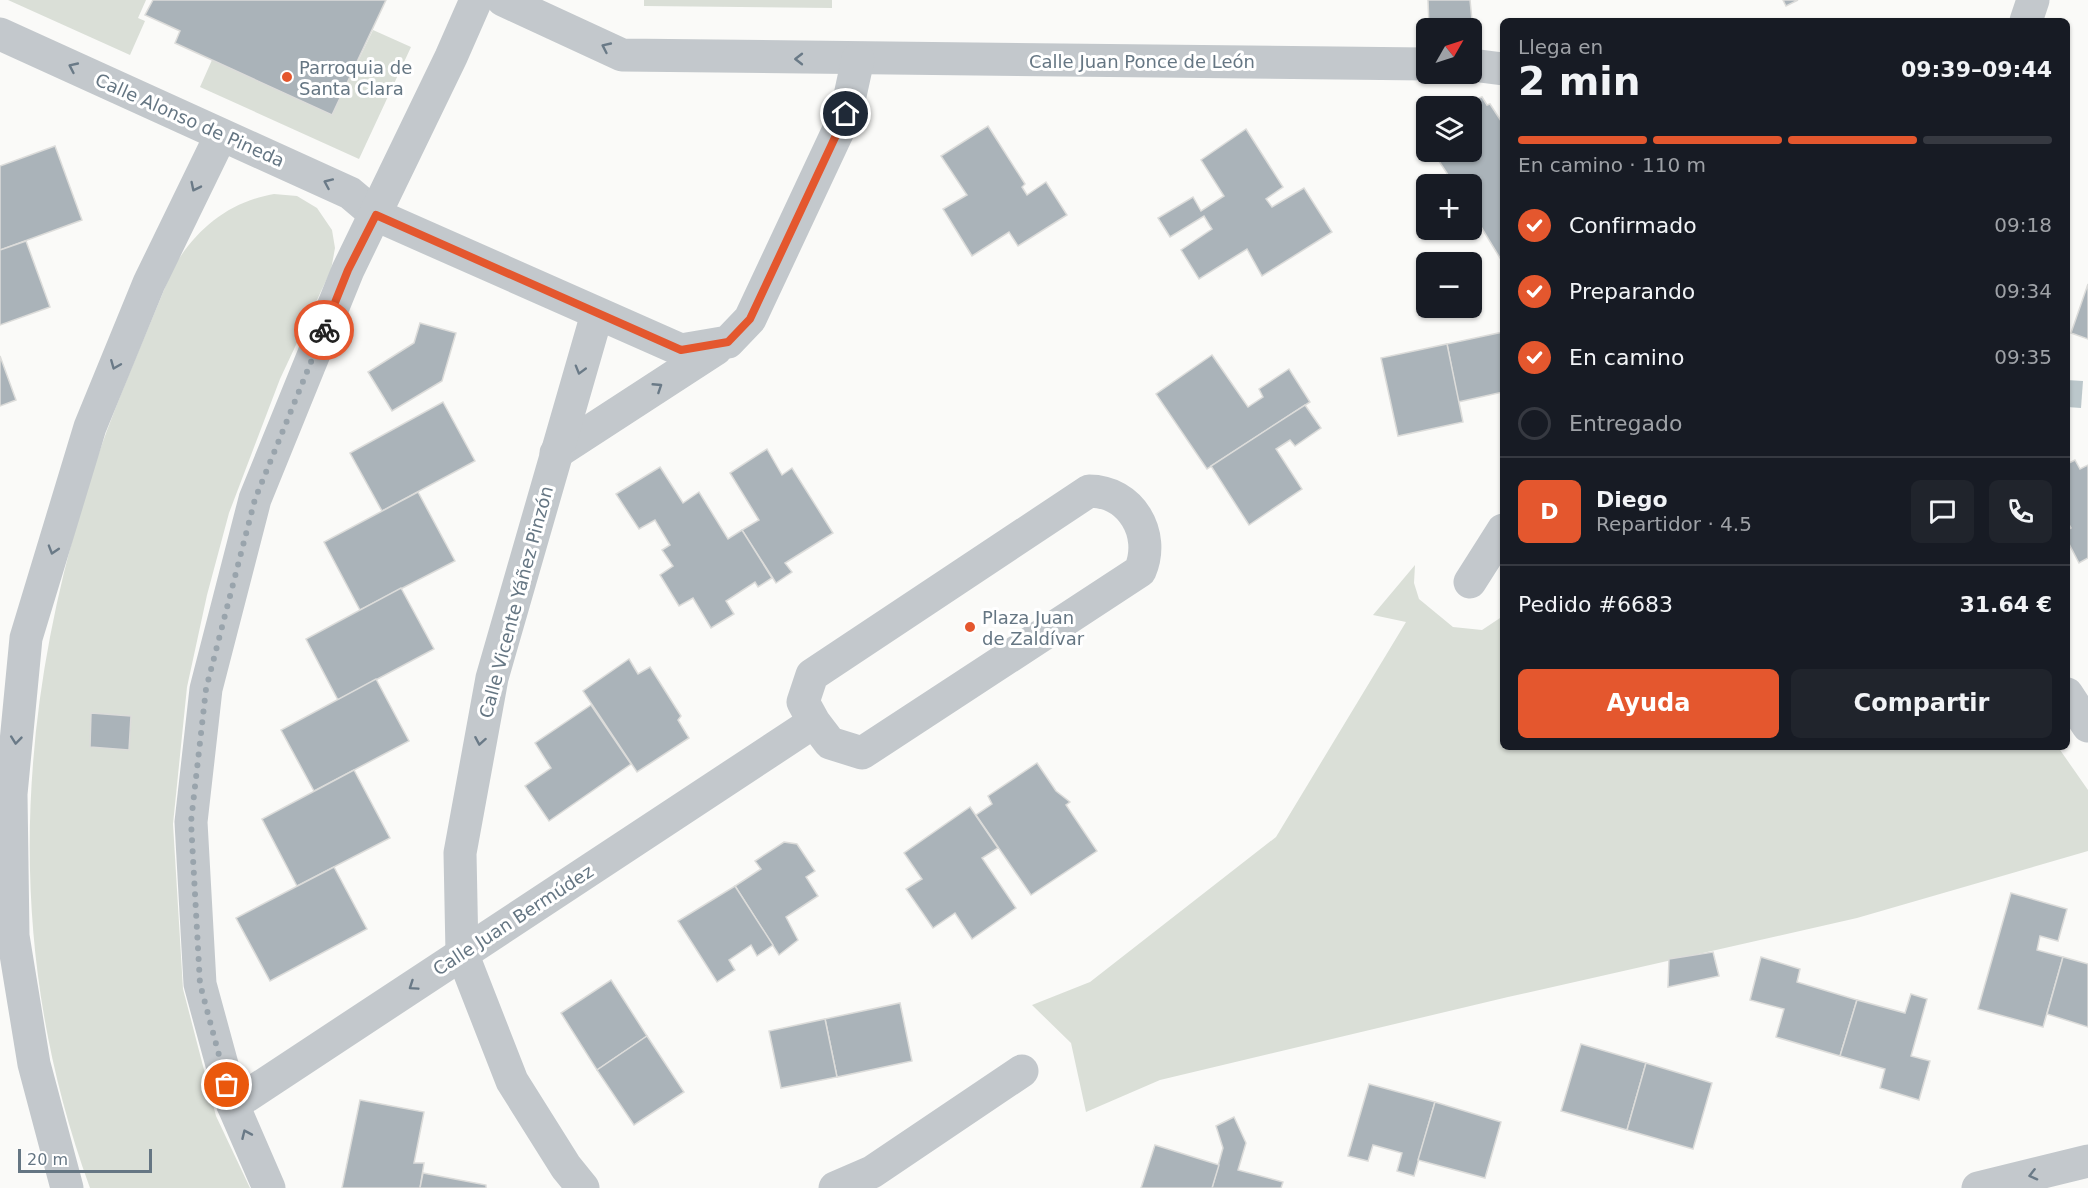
<!DOCTYPE html>
<html lang="es">
<head>
<meta charset="utf-8">
<style>
	:root { --surface:#171b24; --page:#20242c; --text:#f1f3f6; --muted:#9ea1a6; --line:#363941; --accent:#e4572e }
	body { margin:0; font-family:"DejaVu Sans",sans-serif; background:var(--page); color:var(--text); height:100vh; display:flex; flex-direction:column; font-size:22px; white-space:nowrap }
	* { box-sizing:border-box; margin:0 }
	p { font-size:20px; color:var(--muted) }
	.icon { flex:none; width:33px; height:33px; fill:none; stroke:currentColor; stroke-width:2; stroke-linecap:round; stroke-linejoin:round }
	.map { position:relative; flex:1; overflow:hidden }
	.side { position:absolute; left:1500px; top:18px; width:570px; height:732px; display:flex; flex-direction:column; background:var(--surface); border-radius:9px; box-shadow:0 2px 4px #0004 }
	.side>* { flex:none }
	.needle { width:39px; rotate:51deg }
	.tools { position:absolute; left:1416px; top:18px; display:grid; gap:12px }
	.tools a { display:grid; place-items:center; width:66px; height:66px; border-radius:9px; background:var(--surface); box-shadow:0 2px 4px #0004; font-size:30px }
	.scale { position:absolute; left:18px; bottom:15px; width:134px; box-sizing:border-box; padding-left:6px; border:3px solid #657683; border-top:0; font-size:16px; line-height:21px; white-space:nowrap; color:#657683; -webkit-text-stroke:4px #fff; paint-order:stroke }
	.pin { position:absolute; display:grid; place-items:center; width:51px; height:51px; color:#fff; margin:-26px; border:3px solid #fff; border-radius:50%; box-shadow:0 2px 6px #0007 }
	.courier { position:absolute; display:grid; place-items:center; width:60px; height:60px; margin:-30px; border:4px solid #e4572e; border-radius:50%; background:#fff; color:#222; box-shadow:0 2px 8px #0007 }
	.headline em { font-style:normal; font-weight:800 }
	.headline div { display:flex; flex-direction:column-reverse }
	.headline { display:flex; align-items:center; justify-content:space-between; height:102px; padding:0 18px }
	h1 { font-size:39px; font-weight:800; line-height:45px }
	.bar { display:grid; grid-template-columns:repeat(4,1fr); gap:9px 6px; align-content:center; height:72px; padding:0 18px }
	.bar i { height:8px; border-radius:4px; background:var(--line) }
	.bar .selected { background:var(--accent) }
	.bar p { grid-column:span 4 }
	.line { display:flex; align-items:center; gap:15px; padding:0 18px; border-top:2px solid var(--line) }
	.line div { flex:1 }
	.round { display:grid; place-items:center; flex:none; width:63px; height:63px; border-radius:9px; background:var(--page) }
	ol { padding:0 18px; list-style:none }
	li { display:flex; align-items:center; gap:18px; height:66px }
	li p { margin-inline-start:auto }
	li .icon { padding:6px; border-radius:50%; background:var(--accent); color:#fff; stroke-width:4 }
	li:last-child { color:var(--muted) }
	li i { width:33px; height:33px; border:3px solid var(--line); border-radius:50% }
	.cta { display:flex; gap:12px; margin-top:auto; padding:12px 18px }
	.cta a { flex:1; height:69px; border-radius:9px; background:var(--accent); color:#fff; font-size:24px; font-weight:800; line-height:69px; text-align:center }
	.cta a+a { background:var(--page); color:var(--text) }
	.map>svg:first-child { display:block }
	.green { fill:#dadfd7 }
	.water { fill:#bbc7cb }
	.building { fill:#aab3b9; stroke:#dcdcda; stroke-width:1.5 }
	.lines { fill:none; stroke-linecap:round; stroke-linejoin:round }
	.minor { stroke:#c3c8cc; stroke-width:33 }
	.oneway { stroke:#6a7a87 }
	.done { stroke:#99a4ac; stroke-width:6; stroke-dasharray:0 10.8 }
	.route { stroke:#e4572e; stroke-width:8 }
	.poi-dot { fill:#e4572e; stroke:#fff; stroke-width:2 }
	.labels { text-anchor:middle; dominant-baseline:central; stroke-width:6; stroke-linejoin:round; paint-order:stroke }
	.street-label { font-size:18px; fill:#657683; stroke:#fff }
	.poi-label { font-size:18px; fill:#657683; stroke:#fff; text-anchor:start }
</style>
</head>
<body>
<div class="map">
<svg width="2088" height="1188" viewBox="0 0 2088 1188">
	<rect width="100%" height="100%" fill="#fafaf8"/>
	<g class="green">
		<path d="M 8,0 L 146,0 L 138,18 L 145,21 L 130,55 Z"/>
		<path d="M 644,0 L 832,0 L 832,8 L 644,6 Z"/>
		<path d="M 373,30 L 411,47 L 359,159 L 200,87 L 212,60 L 332,115 Z"/>
		<path d="M 274,194 L 297,196 L 317,208 L 332,230 L 335,248 L 331,270 L 280,379 L 229,513 L 207,595 L 187,687 L 173,824 L 183,989 L 216,1116 L 250,1188 L 90,1188 C 5,955 15,721 88,486 C 111,412 144,340 173,268 C 197,228 229,202 274,194 Z"/>
		<path d="M 1415,565 L 1414,583 L 1419,599 L 1453,627 L 1482,630 L 1503,616 L 1503,747 L 2058,747 L 2088,790 L 2088,851 L 1857,918 L 1508,997 L 1160,1080 L 1086,1112 L 1071,1043 L 1032,1005 L 1090,982 L 1276,837 L 1406,622 L 1373,615 Z"/>
	</g>
	<path class="water" d="M 2067,380 L 2083,381 L 2081,408 L 2067,407 Z"/>
	<g class="building">
		<path d="M 153,0 L 386,0 L 332,115 L 175,43 L 180,31 L 145,15 Z"/>
		<path d="M 1428,0 L 1470,0 L 1473,30 L 1429,27 Z"/>
		<path d="M 1783,0 L 1798,0 L 1786,6 Z"/>
		<path d="M 1482,97 L 1487,105 L 1490,104 L 1503,124 L 1503,256 L 1500,258 L 1472,212 L 1472,184 L 1454,184 L 1433,152 L 1472,152 L 1472,106 L 1466,106 L 1465,103 Z"/>
		<path d="M 988,126 L 1025,184 L 1022,187 L 1027,195 L 1046,182 L 1067,215 L 1018,246 L 1009,232 L 972,256 L 943,209 L 967,195 L 941,156 Z"/>
		<path d="M 1246,129 L 1283,187 L 1266,199 L 1272,207 L 1304,188 L 1332,232 L 1262,276 L 1247,249 L 1199,279 L 1181,250 L 1212,229 L 1204,216 L 1170,237 L 1158,218 L 1193,197 L 1201,211 L 1224,196 L 1201,160 Z"/>
		<path d="M 55,146 L 82,220 L 0,250 L 0,166 Z"/>
		<path d="M 26,241 L 50,307 L 0,325 L 0,250 Z"/>
		<path d="M 2088,284 L 2088,339 L 2071,333 Z"/>
		<path d="M 420,323 L 456,333 L 442,381 L 392,411 L 368,372 L 414,343 Z"/>
		<path d="M 1503,332 L 1503,392 L 1458,402 L 1447,344 Z"/>
		<path d="M 1447,344 L 1463,422 L 1398,436 L 1381,358 Z"/>
		<path d="M 1212,355 L 1248,407 L 1263,397 L 1259,389 L 1289,369 L 1310,402 L 1207,469 L 1156,394 Z"/>
		<path d="M 0,356 L 16,400 L 0,406 Z"/>
		<path d="M 443,402 L 475,461 L 382,511 L 350,453 Z"/>
		<path d="M 1305,405 L 1321,428 L 1295,446 L 1290,440 L 1276,449 L 1302,489 L 1249,525 L 1211,466 Z"/>
		<path d="M 767,449 L 782,475 L 792,468 L 833,533 L 785,563 L 792,572 L 776,583 L 742,530 L 759,520 L 730,473 Z"/>
		<path d="M 2075,460 L 2080,469 L 2088,465 L 2088,558 L 2079,563 L 2067,540 L 2067,530 L 2071,528 L 2067,521 L 2067,464 Z"/>
		<path d="M 660,467 L 683,503 L 699,492 L 728,539 L 742,530 L 772,578 L 758,587 L 755,582 L 726,601 L 734,614 L 711,628 L 693,598 L 679,606 L 660,575 L 673,566 L 662,550 L 670,545 L 655,520 L 639,529 L 616,494 Z"/>
		<path d="M 418,492 L 455,561 L 360,610 L 324,542 Z"/>
		<path d="M 401,588 L 434,649 L 338,700 L 306,639 Z"/>
		<path d="M 629,659 L 638,674 L 650,667 L 681,716 L 678,720 L 689,738 L 637,772 L 583,691 Z"/>
		<path d="M 376,679 L 409,741 L 314,791 L 281,730 Z"/>
		<path d="M 591,705 L 631,764 L 549,821 L 525,786 L 551,768 L 535,743 Z"/>
		<path d="M 91,713 L 131,716 L 129,750 L 90,747 Z"/>
		<path d="M 1037,763 L 1056,791 L 1070,802 L 1066,805 L 1097,851 L 1031,895 L 976,815 L 992,804 L 988,796 Z"/>
		<path d="M 354,770 L 390,838 L 297,886 L 262,819 Z"/>
		<path d="M 970,807 L 998,848 L 982,858 L 1016,908 L 972,939 L 955,913 L 933,928 L 906,889 L 922,879 L 904,853 Z"/>
		<path d="M 784,842 L 797,844 L 815,871 L 806,877 L 818,896 L 786,917 L 798,940 L 779,955 L 735,886 L 761,869 L 755,861 Z"/>
		<path d="M 334,867 L 367,929 L 270,981 L 236,918 Z"/>
		<path d="M 735,886 L 773,945 L 757,956 L 751,945 L 729,960 L 735,970 L 717,982 L 678,921 Z"/>
		<path d="M 2011,893 L 2067,909 L 2058,941 L 2040,936 L 2037,950 L 2063,957 L 2043,1027 L 1978,1009 Z"/>
		<path d="M 1713,952 L 1719,976 L 1668,987 L 1669,959 Z"/>
		<path d="M 1761,957 L 1800,969 L 1797,982 L 1857,1000 L 1840,1056 L 1776,1037 L 1784,1009 L 1750,1000 Z"/>
		<path d="M 2063,957 L 2088,964 L 2088,1027 L 2047,1014 Z"/>
		<path d="M 611,980 L 647,1036 L 597,1070 L 561,1013 Z"/>
		<path d="M 1911,994 L 1927,999 L 1911,1056 L 1930,1061 L 1919,1100 L 1880,1088 L 1885,1069 L 1840,1056 L 1857,1000 L 1905,1013 Z"/>
		<path d="M 900,1003 L 912,1061 L 837,1077 L 825,1019 Z"/>
		<path d="M 825,1019 L 837,1077 L 781,1088 L 769,1031 Z"/>
		<path d="M 647,1036 L 684,1092 L 634,1125 L 597,1070 Z"/>
		<path d="M 1581,1044 L 1646,1063 L 1627,1130 L 1561,1111 Z"/>
		<path d="M 1646,1063 L 1712,1083 L 1693,1149 L 1627,1130 Z"/>
		<path d="M 1369,1084 L 1435,1102 L 1414,1176 L 1397,1171 L 1402,1153 L 1373,1145 L 1368,1161 L 1348,1156 Z"/>
		<path d="M 360,1100 L 424,1112 L 414,1163 L 424,1163 L 420,1188 L 342,1188 Z"/>
		<path d="M 1435,1102 L 1501,1122 L 1485,1178 L 1418,1160 Z"/>
		<path d="M 1234,1117 L 1246,1143 L 1238,1170 L 1283,1182 L 1281,1188 L 1212,1188 L 1223,1148 L 1216,1126 Z"/>
		<path d="M 1155,1145 L 1219,1165 L 1212,1188 L 1141,1188 Z"/>
		<path d="M 423,1173 L 486,1185 L 486,1188 L 420,1188 Z"/>
	</g>
	<g class="lines">
		<g class="minor">
			<path d="M 503,0 L 622,55 L 1426,64"/>
			<path d="M 2026,21 L 2033,0"/>
			<path d="M 0,34 L 350,193 L 376,215 L 681,350 L 728,342 L 750,319 L 846,114 L 858,59"/>
			<path d="M 1472,65 L 1503,69"/>
			<path d="M 556,453 L 716,349"/>
			<path d="M 1470,582 L 1503,530"/>
			<path d="M 2067,694 L 2088,726"/>
			<path d="M 233,1105 L 814,722 L 830,743 L 862,753 L 1140,571 C 1156,534 1131,491 1089,491 L 812,675 L 803,702 L 814,722"/>
			<path d="M 67,1188 L 34,1064 L 13,936 L 11,794 L 26,638 L 90,427 L 149,283 L 221,135"/>
			<path d="M 269,1188 L 233,1105 L 200,984 L 191,822 L 206,689 L 255,499 L 348,270 L 451,57 L 476,0"/>
			<path d="M 583,1188 L 566,1167 L 512,1081 L 462,953 L 460,853 L 492,678 L 597,314"/>
			<path d="M 835,1188 L 872,1172 L 1022,1071"/>
			<path d="M 1978,1188 L 2088,1161"/>
		</g>
	</g>
	<defs><path id="oneway-chevron" d="M-2-3.5L2.5 0L-2 3.5" fill="none" stroke-width="1.6" stroke-linecap="round" stroke-linejoin="round" transform="scale(1.5)"/></defs>
	<g class="oneway">
		<use href="#oneway-chevron" transform="translate(606 47) rotate(-155)"/>
		<use href="#oneway-chevron" transform="translate(799 59) rotate(-180)"/>
		<use href="#oneway-chevron" transform="translate(73 67) rotate(-155)"/>
		<use href="#oneway-chevron" transform="translate(328 183) rotate(-156)"/>
		<use href="#oneway-chevron" transform="translate(195 187) rotate(116)"/>
		<use href="#oneway-chevron" transform="translate(115 365) rotate(112)"/>
		<use href="#oneway-chevron" transform="translate(580 370) rotate(106)"/>
		<use href="#oneway-chevron" transform="translate(658 387) rotate(-33)"/>
		<use href="#oneway-chevron" transform="translate(53 550) rotate(107)"/>
		<use href="#oneway-chevron" transform="translate(16 740) rotate(96)"/>
		<use href="#oneway-chevron" transform="translate(480 741) rotate(100)"/>
		<use href="#oneway-chevron" transform="translate(413 986) rotate(146)"/>
		<use href="#oneway-chevron" transform="translate(246 1134) rotate(-114)"/>
		<use href="#oneway-chevron" transform="translate(2033 1175) rotate(166)"/>
	</g>
	<g class="lines">
		<path class="done" d="M 227,1085 L 200,984 L 191,822 L 206,689 L 255,499 L 324,330"/>
		<path class="route" d="M 324,330 L 348,270 L 376,215 L 681,350 L 728,342 L 750,319 L 846,114"/>
	</g>
	<g class="poi-dot">
		<circle cx="287" cy="77" r="6"/>
		<circle cx="970" cy="627" r="6"/>
	</g>
	<g class="labels">
		<g class="street-label">
			<text x="1142" y="61">Calle Juan Ponce de León</text>
			<text transform="translate(190 120) rotate(24)">Calle Alonso de Pineda</text>
			<text transform="translate(516 602) rotate(-75)">Calle Vicente Yáñez Pinzón</text>
			<text transform="translate(513 920) rotate(-33)">Calle Juan Bermúdez</text>
		</g>
		<g class="poi-label">
			<text x="299" y="67">Parroquia de<tspan x="299" dy="21">Santa Clara</tspan></text>
			<text x="982" y="617">Plaza Juan<tspan x="982" dy="21">de Zaldívar</tspan></text>
		</g>
	</g>
</svg>
<div class="tools">
<a><svg class="needle" viewBox="-14 -14 28 28"><path d="M0-13l5 13h-10z" fill="#e53935"/><path d="M0 13l5-13h-10z" fill="#9ea1a6"/></svg></a>
<a><svg class="icon" aria-label="layers" viewBox="0 0 24 24"><path d="M12 4l9 5-9 5-9-5zM3 14l9 5 9-5"/></svg></a>
<a>+</a>
<a>−</a>
</div>
<div class="scale">20 m</div>
<div class="pin" style="left:227px;top:1085px;background:#ea580c"><svg class="icon" aria-label="bag" viewBox="0 0 24 24"><path d="M5 8h14l-1 12H6zM9 8a3 3 0 0 1 6 0"/></svg></div>
<div class="pin" style="left:846px;top:114px;background:#1f2937"><svg class="icon" aria-label="home" viewBox="0 0 24 24"><path d="M3 11l9-7 9 7M6 9v11h12V9"/></svg></div>
<div class="courier" style="left:324px;top:330px"><svg class="icon" aria-label="bike" viewBox="0 0 24 24"><circle cx="6" cy="16" r="4"/><circle cx="18" cy="16" r="4"/><path d="M6 16l4-8h5l3 8M10 8l3 8H6M13 5h3"/></svg></div>
<section class="side">
<div class="headline"><div><h1>2 min</h1><p>Llega en</p></div><em>09:39–09:44</em></div>
<div class="bar"><i class="selected"></i><i class="selected"></i><i class="selected"></i><i></i><p>En camino · 110 m</p></div>
<ol>
<li><svg class="icon" aria-label="check" viewBox="0 0 24 24"><path d="M5 12l5 5 9-10"/></svg>Confirmado<p>09:18</p></li>
<li><svg class="icon" aria-label="check" viewBox="0 0 24 24"><path d="M5 12l5 5 9-10"/></svg>Preparando<p>09:34</p></li>
<li><svg class="icon" aria-label="check" viewBox="0 0 24 24"><path d="M5 12l5 5 9-10"/></svg>En camino<p>09:35</p></li>
<li><i></i>Entregado</li>
</ol>
<div class="line" style="height:108px"><b class="round" style="background:var(--accent);color:#fff">D</b><div><b>Diego</b><p>Repartidor · 4.5</p></div><a class="round"><svg class="icon" aria-label="chat" viewBox="0 0 24 24"><path d="M4 5h16v11H9l-5 4z"/></svg></a><a class="round"><svg class="icon" aria-label="phone" viewBox="0 0 24 24"><path d="M5 4h4l2 5-3 2q2 4 5 5l2-3 5 2v4C11 20 4 13 5 4z"/></svg></a></div>
<div class="line" style="height:78px"><div>Pedido #6683</div><b>31.64 €</b></div>
<div class="cta"><a>Ayuda</a><a>Compartir</a></div>
</section>
</div>
</body>
</html>
